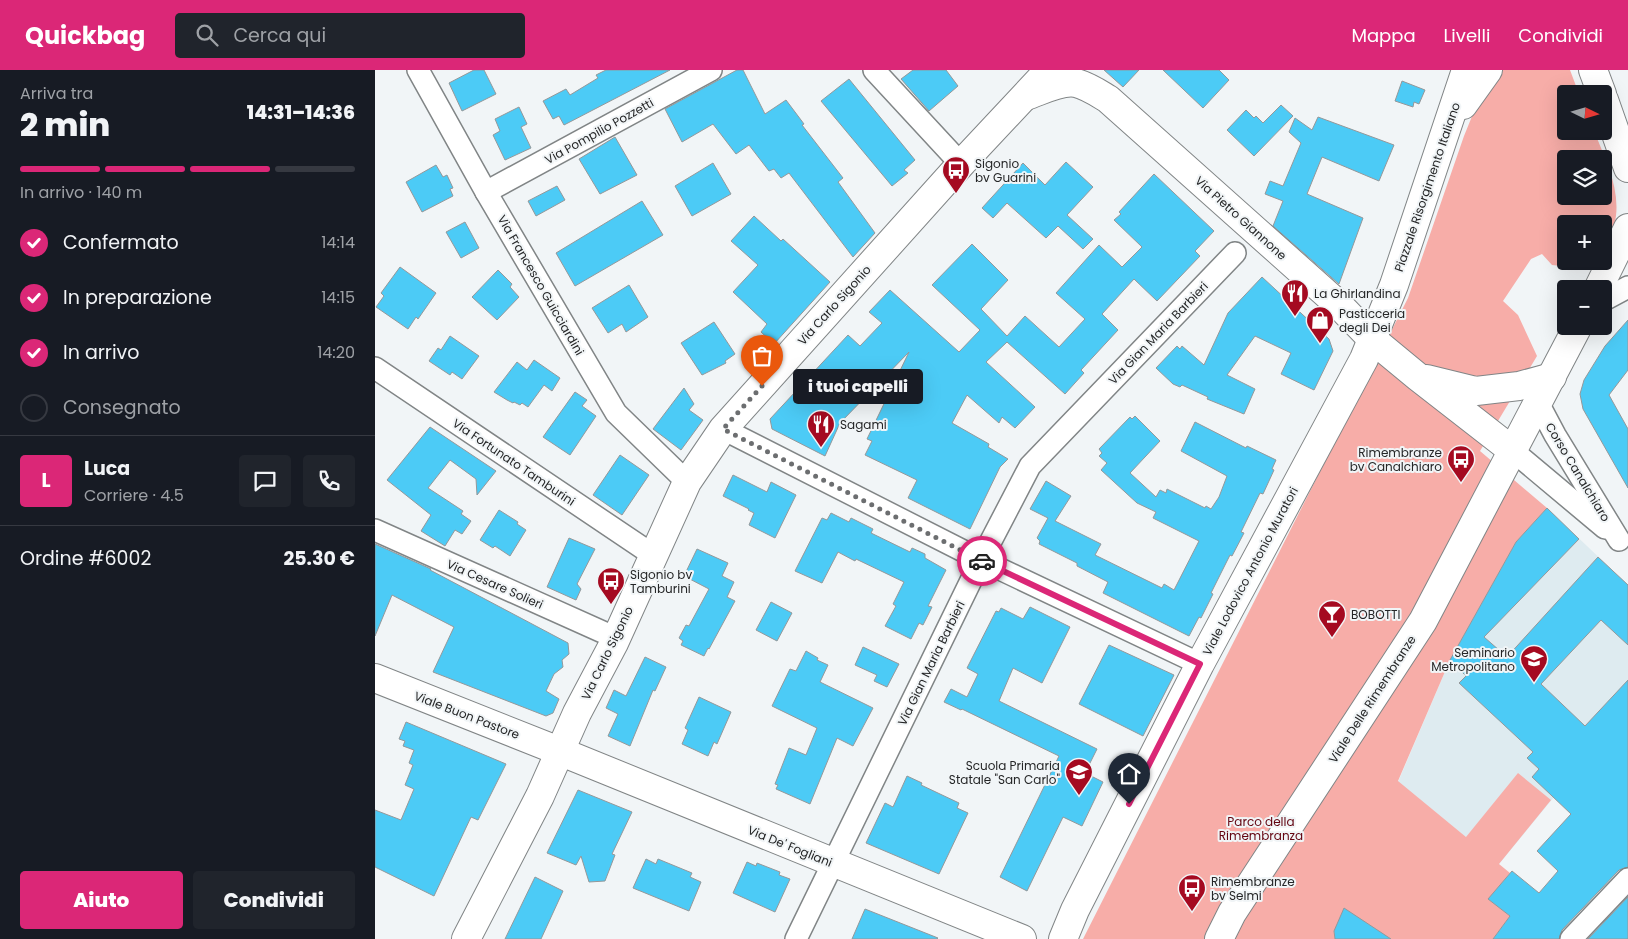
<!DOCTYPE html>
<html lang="it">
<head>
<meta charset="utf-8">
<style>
	:root { --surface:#171b24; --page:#20242c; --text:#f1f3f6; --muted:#9ea1a6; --line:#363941; --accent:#db2777 }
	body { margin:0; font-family:Poppins,sans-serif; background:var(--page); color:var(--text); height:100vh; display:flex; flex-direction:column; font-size:19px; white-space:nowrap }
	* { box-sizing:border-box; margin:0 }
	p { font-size:16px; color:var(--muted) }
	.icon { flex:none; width:28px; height:28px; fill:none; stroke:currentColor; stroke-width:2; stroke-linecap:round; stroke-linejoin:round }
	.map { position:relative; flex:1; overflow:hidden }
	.panel { display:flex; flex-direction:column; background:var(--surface); width:375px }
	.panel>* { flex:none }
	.needle { width:32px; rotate:95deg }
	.tools { position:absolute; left:1182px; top:15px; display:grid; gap:10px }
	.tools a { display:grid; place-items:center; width:55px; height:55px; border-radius:5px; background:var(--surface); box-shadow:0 5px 20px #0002; font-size:25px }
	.pin { position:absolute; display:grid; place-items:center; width:42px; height:42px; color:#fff; margin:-51px -21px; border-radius:50% 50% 50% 0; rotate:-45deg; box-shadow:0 0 5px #0007 }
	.pin .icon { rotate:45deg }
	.courier { position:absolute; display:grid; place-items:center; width:50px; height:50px; margin:-25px; border:4px solid #db2777; border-radius:50%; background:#fff; color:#222; box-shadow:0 1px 6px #0007 }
	.bubble { position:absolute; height:35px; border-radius:5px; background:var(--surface); box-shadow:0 5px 20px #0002; font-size:16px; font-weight:800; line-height:35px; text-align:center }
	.head em { font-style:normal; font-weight:800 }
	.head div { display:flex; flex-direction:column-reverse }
	.head { display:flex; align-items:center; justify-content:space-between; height:85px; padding:0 20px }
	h1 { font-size:32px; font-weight:800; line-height:38px }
	.bar { display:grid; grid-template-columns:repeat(4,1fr); gap:8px 5px; align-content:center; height:60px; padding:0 20px }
	.bar i { height:6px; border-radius:4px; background:var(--line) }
	.bar .current { background:var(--accent) }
	.bar p { grid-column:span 4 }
	.line { display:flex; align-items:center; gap:12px; padding:0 20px; border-top:1px solid var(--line) }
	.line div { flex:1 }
	.round { display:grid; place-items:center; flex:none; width:52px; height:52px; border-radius:5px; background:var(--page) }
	ol { padding:0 20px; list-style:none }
	li { display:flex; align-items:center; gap:15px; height:55px }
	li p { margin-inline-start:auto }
	li .icon { padding:5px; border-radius:50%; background:var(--accent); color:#fff; stroke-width:4 }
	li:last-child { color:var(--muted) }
	li i { width:28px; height:28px; border:2px solid var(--line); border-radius:50% }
	.primary-button { display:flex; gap:10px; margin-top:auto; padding:10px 20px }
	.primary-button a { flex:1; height:58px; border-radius:5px; background:var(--accent); color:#fff; font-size:20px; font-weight:800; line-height:58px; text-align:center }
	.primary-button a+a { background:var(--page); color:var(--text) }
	header { display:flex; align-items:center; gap:30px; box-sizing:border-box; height:70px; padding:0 25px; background:var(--accent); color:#fff }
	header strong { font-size:24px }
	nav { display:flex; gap:28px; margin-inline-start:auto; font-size:18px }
	.search { width:350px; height:45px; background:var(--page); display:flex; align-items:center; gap:12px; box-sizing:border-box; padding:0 18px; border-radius:5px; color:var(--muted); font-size:19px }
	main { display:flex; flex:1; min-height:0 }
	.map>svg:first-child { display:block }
	.built { fill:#deebf0 }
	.green { fill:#f7ada8; fill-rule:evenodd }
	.building { fill:#4ccbf6; stroke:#94989a }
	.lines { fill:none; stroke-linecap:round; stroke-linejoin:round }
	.street-casing { stroke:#818586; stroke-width:24 }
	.secondary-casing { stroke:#818586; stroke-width:30 }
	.street { stroke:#fff; stroke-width:21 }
	.secondary { stroke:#fff; stroke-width:28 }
	.done { stroke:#6c6e70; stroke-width:5; stroke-dasharray:0 9 }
	.route { stroke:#db2777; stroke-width:6 }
	.labels { text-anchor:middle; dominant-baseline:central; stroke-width:4; stroke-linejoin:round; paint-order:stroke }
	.street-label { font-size:12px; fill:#252627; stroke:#f1f5f7 }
	.poi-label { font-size:12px; fill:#252627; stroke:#f1f5f7; text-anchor:start }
	.park-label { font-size:12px; fill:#630410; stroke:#f1f5f7 }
</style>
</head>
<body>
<header>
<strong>Quickbag</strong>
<div class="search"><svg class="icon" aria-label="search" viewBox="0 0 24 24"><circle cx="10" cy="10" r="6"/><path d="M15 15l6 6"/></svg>Cerca qui</div>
<nav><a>Mappa</a><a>Livelli</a><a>Condividi</a></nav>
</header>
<main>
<section class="panel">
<div class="head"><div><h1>2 min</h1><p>Arriva tra</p></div><em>14:31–14:36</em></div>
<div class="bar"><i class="current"></i><i class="current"></i><i class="current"></i><i></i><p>In arrivo · 140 m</p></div>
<ol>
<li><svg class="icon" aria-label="check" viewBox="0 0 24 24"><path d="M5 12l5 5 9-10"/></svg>Confermato<p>14:14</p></li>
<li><svg class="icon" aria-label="check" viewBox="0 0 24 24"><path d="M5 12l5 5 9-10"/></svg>In preparazione<p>14:15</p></li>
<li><svg class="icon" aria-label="check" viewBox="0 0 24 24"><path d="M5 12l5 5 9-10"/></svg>In arrivo<p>14:20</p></li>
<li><i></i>Consegnato</li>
</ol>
<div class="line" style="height:90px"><b class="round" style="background:var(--accent);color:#fff">L</b><div><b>Luca</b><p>Corriere · 4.5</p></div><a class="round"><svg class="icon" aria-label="chat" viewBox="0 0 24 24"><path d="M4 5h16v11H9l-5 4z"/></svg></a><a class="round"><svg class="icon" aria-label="phone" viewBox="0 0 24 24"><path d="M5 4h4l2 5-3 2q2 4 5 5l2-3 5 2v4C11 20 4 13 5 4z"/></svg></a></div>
<div class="line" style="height:65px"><div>Ordine #6002</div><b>25.30 €</b></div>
<div class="primary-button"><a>Aiuto</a><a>Condividi</a></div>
</section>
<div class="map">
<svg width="1253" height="869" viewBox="0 0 1253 869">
	<rect width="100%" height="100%" fill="#f1f5f7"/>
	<path class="built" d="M 1172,438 L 1253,515 L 1253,637 L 1124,794 L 1023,712 L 1075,590 L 1141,472 Z"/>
	<path class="green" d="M 1127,0 L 1195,0 L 1204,24 L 1191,24 L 1191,61 L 1219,61 C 1231,91 1248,123 1239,156 C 1237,163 1232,171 1229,177 L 1229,154 L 1191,154 L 1191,191 L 1215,191 C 1202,197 1190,197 1177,195 L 1167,184 L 1156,189 L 1128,231 L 1143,245 L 1162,286 L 1105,381 L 1172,438 L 1141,472 L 1075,590 L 1023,711 L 1091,767 L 1143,703 L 1176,730 L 1124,794 L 1135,803 L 1114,829 L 1135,846 L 1118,869 L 1016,869 L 959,861 L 960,869 L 708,869 L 1033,228 L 1089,66 L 1104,29 L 1115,13 ZM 1191,89 L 1229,89 L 1229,126 L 1191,126 Z"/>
	<g class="building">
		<path d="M 99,0 L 109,0 L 121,24 L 87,41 L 74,13 Z"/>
		<path d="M 231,0 L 295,0 L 189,55 L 184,46 L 178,49 L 168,31 L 191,19 L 195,25 L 223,8 L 221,5 Z"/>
		<path d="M 362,0 L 368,0 L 390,44 L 411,30 L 429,54 L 427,55 L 468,108 L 463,112 L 500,163 L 478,187 L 414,103 L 406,108 L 399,99 L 394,101 L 374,75 L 361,84 L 338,54 L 307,72 L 290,39 Z"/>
		<path d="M 538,0 L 571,0 L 583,16 L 554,41 L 526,9 Z"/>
		<path d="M 729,0 L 764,0 L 748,17 Z"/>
		<path d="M 788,0 L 844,0 L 854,10 L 828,38 Z"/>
		<path d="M 474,9 L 540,90 L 529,100 L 533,103 L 517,116 L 446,31 Z"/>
		<path d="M 1027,11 L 1050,20 L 1044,34 L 1039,32 L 1038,37 L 1020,31 Z"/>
		<path d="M 906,35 L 918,46 L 879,86 L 852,60 L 871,40 L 879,48 L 881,46 L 888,53 Z"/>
		<path d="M 144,37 L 152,54 L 146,57 L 156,78 L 130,90 L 118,65 L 125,61 L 120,49 Z"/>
		<path d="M 943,47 L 1019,75 L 1004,111 L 947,87 L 932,124 L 988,148 L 964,214 L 898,156 L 908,131 L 890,124 L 895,111 L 908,116 L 926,73 L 914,62 L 920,48 L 937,60 Z"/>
		<path d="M 240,67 L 262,105 L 225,124 L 204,89 Z"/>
		<path d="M 691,92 L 718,117 L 692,145 L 718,169 L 708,179 L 683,156 L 671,168 L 632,133 L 618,148 L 607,138 L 648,93 L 670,115 Z"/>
		<path d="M 338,93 L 356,124 L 317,146 L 300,116 Z"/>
		<path d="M 61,95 L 68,107 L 72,105 L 78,118 L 75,119 L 78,126 L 47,142 L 31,112 Z"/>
		<path d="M 779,104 L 839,161 L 820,181 L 825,186 L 782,231 L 759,209 L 727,244 L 743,260 L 706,300 L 709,303 L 690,324 L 632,272 L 611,292 L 660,337 L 640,358 L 627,347 L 624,353 L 592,325 L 577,353 L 614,374 L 613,377 L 633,389 L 625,397 L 595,459 L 533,428 L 542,410 L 490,385 L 497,371 L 492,369 L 534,282 L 465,353 L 450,386 L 397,359 L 395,349 L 473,265 L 485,276 L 507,253 L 494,242 L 515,220 L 584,282 L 605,260 L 557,215 L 597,174 L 633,210 L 606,239 L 632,266 L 650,246 L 684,277 L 710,249 L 681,223 L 724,175 L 747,197 L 767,177 L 739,150 L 746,144 L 744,142 Z"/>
		<path d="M 182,116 L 190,130 L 161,146 L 153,131 Z"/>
		<path d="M 267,131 L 288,165 L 200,216 L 181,183 Z"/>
		<path d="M 379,146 L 406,171 L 408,169 L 455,212 L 399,274 L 386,262 L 392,254 L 358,222 L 383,195 L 356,171 Z"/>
		<path d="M 90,152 L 104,178 L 86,188 L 71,162 Z"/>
		<path d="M 25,197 L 61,223 L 43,249 L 41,247 L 33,259 L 1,237 L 9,226 L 6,223 Z"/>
		<path d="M 123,200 L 137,214 L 135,217 L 144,227 L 122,250 L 97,227 Z"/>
		<path d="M 887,207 L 954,269 L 958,281 L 939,320 L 906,304 L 916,283 L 880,266 L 852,305 L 880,319 L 869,344 L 832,329 L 833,327 L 807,315 L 805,317 L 798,314 L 781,298 L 802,276 L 805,279 L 807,276 L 829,295 L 853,243 Z"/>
		<path d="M 254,215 L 273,247 L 251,262 L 247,254 L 233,263 L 217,238 Z"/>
		<path d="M 1253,250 L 1253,300 L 1234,325 L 1253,359 L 1253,418 L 1208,339 L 1205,324 L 1209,310 L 1230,276 Z"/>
		<path d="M 339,252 L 360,284 L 350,291 L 351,293 L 327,305 L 306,273 Z"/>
		<path d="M 75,266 L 104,286 L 87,309 L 77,302 L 75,305 L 54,291 L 63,278 L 66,280 Z"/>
		<path d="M 159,290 L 185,308 L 177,321 L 169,315 L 153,337 L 147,333 L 145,335 L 139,332 L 138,333 L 132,330 L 119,322 L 142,292 L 152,300 Z"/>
		<path d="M 309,318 L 319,334 L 314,340 L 328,350 L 306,380 L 278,359 Z"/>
		<path d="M 200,322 L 212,330 L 207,336 L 221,346 L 195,385 L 168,367 Z"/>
		<path d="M 760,346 L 785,371 L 755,403 L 781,427 L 785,420 L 791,423 L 792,419 L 830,438 L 831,436 L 836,439 L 844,427 L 852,406 L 806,381 L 820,352 L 871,378 L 872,376 L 901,390 L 897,399 L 899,400 L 888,424 L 885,423 L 866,462 L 869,463 L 857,486 L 855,485 L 836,523 L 838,524 L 826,548 L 824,547 L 814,566 L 728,523 L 733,512 L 702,496 L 702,493 L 664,474 L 665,471 L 662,468 L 673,448 L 655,439 L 671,411 L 696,426 L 680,451 L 726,474 L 720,485 L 787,518 L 789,514 L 799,520 L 824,471 L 778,448 L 781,442 L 762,433 L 726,400 L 732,393 L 724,386 L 727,383 L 724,379 L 755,347 L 757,349 Z"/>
		<path d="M 55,357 L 121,401 L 102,425 L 101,409 L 75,390 L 53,418 L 88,441 L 86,444 L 96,451 L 87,464 L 80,460 L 70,476 L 46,461 L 56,445 L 12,410 Z"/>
		<path d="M 245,385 L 274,405 L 247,445 L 218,425 Z"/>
		<path d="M 358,405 L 392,422 L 396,412 L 421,425 L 400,468 L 374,455 L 379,443 L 373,440 L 374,439 L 348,426 Z"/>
		<path d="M 1172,438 L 1204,469 L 1109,567 L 1132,587 L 1223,487 L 1253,515 L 1253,575 L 1226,550 L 1166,614 L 1210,656 L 1253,610 L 1253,797 L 1244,800 L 1187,860 L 1184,869 L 1118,869 L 1135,846 L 1113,829 L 1137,801 L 1164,823 L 1183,801 L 1162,781 L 1196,744 L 1157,707 L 1164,699 L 1152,688 L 1158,682 L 1084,613 L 1091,606 L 1075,590 L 1141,472 Z"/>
		<path d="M 124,440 L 143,452 L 142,454 L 151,460 L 135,486 L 120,476 L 118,478 L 105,470 Z"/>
		<path d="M 456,443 L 474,452 L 476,448 L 498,459 L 496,463 L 535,482 L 537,478 L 550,484 L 550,488 L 571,500 L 553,536 L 557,537 L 548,555 L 544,553 L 536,569 L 510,556 L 521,536 L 518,534 L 529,512 L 481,489 L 480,491 L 463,482 L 447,513 L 420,501 L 447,448 L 452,450 Z"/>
		<path d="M 194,468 L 220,479 L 202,514 L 206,519 L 201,530 L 172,517 Z"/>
		<path d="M 0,474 L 56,499 L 55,500 L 193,573 L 194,584 L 187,590 L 188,597 L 179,604 L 171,621 L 184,629 L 178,643 L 171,646 L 58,602 L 79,557 L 17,525 L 0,566 Z"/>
		<path d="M 322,479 L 353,493 L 347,506 L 359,512 L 352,527 L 360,531 L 334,579 L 333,578 L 329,586 L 306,575 L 308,571 L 304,568 L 311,555 L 314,556 L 334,519 L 309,506 Z"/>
		<path d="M 396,532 L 417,543 L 402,571 L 381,560 Z"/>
		<path d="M 655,537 L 695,557 L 667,613 L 638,598 L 624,631 L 722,679 L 710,703 L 728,712 L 707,756 L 688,747 L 652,821 L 625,807 L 684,686 L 587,639 L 586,640 L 569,632 L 576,619 L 592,627 L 603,604 L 592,598 L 621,541 L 624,542 L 626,538 L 648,549 Z"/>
		<path d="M 734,575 L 799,605 L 768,666 L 704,634 Z"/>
		<path d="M 488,577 L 524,594 L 512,617 L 499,611 L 502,605 L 480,595 Z"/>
		<path d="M 431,581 L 443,588 L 442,590 L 453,595 L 445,612 L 498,638 L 478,676 L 462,668 L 435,734 L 401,719 L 403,715 L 400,714 L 414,678 L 431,685 L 442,658 L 397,636 L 415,599 L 421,601 Z"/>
		<path d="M 270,587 L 291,597 L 280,621 L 278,620 L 255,676 L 233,666 L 243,644 L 231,638 L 239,620 L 251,626 Z"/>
		<path d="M 324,627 L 356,642 L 342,674 L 339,672 L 333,686 L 307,674 L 313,660 L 310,658 Z"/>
		<path d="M 31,652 L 131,694 L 103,750 L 96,747 L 59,826 L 0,797 L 0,740 L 26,750 L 39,719 L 30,715 L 38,695 L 34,693 L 39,680 L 28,676 L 30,671 L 24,669 Z"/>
		<path d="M 532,706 L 547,713 L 546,715 L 584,733 L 582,738 L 593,743 L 564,804 L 491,773 L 510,733 L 518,737 Z"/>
		<path d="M 203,720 L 257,742 L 237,784 L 240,785 L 230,811 L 214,812 L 206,786 L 201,795 L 172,783 Z"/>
		<path d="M 271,789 L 281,794 L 283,789 L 317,803 L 315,807 L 326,812 L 314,841 L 258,818 Z"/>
		<path d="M 372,792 L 381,796 L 382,793 L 405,802 L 404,805 L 415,809 L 400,842 L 358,823 Z"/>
		<path d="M 160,807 L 188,821 L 166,869 L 130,869 Z"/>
		<path d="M 1253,827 L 1253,869 L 1213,869 Z"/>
		<path d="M 969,838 L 1016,869 L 960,869 L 959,861 Z"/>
		<path d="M 490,839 L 563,868 L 562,869 L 477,869 Z"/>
	</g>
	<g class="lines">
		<g class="street-casing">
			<g id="street">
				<path d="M 43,0 L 111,122 L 241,343 L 312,412"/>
				<path d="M 499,0 L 586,94"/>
				<path d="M 111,122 L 336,0"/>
				<path d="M 1229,230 L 1253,217"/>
				<path d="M 0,298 L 278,485"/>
				<path d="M 1163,333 L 1180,365 L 1244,470"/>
				<path d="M 348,359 L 606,490 L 825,594"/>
				<path d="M 1138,381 L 1230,458"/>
				<path d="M 0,460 L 241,568"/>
				<path d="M 421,869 L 606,490 L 655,396 L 860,183"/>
				<path d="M 1196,869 L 1253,809"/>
			</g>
		</g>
		<g class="secondary-casing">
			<g id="secondary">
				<path d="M 1218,0 L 1227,24"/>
				<path d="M 651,26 C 666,21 686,10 701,13 C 713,16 723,23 733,29 L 964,235 L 997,269 L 1043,307 L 1138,381"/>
				<path d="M 1229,30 L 1253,98"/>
				<path d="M 1088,35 L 1113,0"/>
				<path d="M 1223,219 L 1253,158"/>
				<path d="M 1052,309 L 1101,321 L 1144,316 L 1177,307"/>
				<path d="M 0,608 L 184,681 L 647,869"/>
				<path d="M 91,869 L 165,726 L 202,643 L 239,573 L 312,412 L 348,359 L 586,94 L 674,0"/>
				<path d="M 688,869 L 700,840 L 825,594 L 989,289 L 1019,215 L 1091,0"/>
				<path d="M 844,869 L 857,843 L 1048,551 L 1203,256"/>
			</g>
		</g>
		<use href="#street" class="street"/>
		<use href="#secondary" class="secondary"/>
	</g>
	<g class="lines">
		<path class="done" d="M 387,316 L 348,359 L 607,491"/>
		<path class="route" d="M 607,491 L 825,594 L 754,734"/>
	</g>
	<defs>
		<g id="bus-pin" transform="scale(1.4375)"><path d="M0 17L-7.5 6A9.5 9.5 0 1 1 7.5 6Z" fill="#a50a21" stroke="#f1f5f7"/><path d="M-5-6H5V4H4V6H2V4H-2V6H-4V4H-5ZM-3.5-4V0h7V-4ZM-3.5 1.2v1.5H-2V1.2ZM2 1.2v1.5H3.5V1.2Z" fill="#fff"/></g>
		<g id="restaurant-pin" transform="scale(1.4375)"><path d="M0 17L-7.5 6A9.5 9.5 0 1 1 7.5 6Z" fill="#a50a21" stroke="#f1f5f7"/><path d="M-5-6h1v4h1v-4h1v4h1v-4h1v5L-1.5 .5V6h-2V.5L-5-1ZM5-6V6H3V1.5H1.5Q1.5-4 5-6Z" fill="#fff"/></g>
		<g id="shop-pin" transform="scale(1.4375)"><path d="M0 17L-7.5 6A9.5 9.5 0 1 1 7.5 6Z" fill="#a50a21" stroke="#f1f5f7"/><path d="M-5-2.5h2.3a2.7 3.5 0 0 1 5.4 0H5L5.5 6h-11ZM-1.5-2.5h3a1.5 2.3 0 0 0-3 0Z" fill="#fff"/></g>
		<g id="bar-pin" transform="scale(1.4375)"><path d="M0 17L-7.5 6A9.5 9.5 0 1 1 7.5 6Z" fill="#a50a21" stroke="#f1f5f7"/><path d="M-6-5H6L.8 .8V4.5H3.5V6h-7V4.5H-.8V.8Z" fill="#fff"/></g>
		<g id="university-pin" transform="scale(1.4375)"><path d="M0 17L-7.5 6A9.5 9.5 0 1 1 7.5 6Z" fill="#a50a21" stroke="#f1f5f7"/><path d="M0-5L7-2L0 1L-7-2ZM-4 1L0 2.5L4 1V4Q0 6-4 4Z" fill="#fff"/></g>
		<g id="school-pin" transform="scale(1.4375)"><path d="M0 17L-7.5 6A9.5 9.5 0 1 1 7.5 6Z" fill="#a50a21" stroke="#f1f5f7"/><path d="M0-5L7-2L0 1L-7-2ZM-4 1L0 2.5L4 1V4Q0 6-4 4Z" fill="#fff"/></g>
	</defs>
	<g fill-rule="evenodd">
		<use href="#bus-pin" x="581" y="100"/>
		<use href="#restaurant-pin" x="920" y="223"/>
		<use href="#shop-pin" x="945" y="250"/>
		<use href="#restaurant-pin" x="446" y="354"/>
		<use href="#bus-pin" x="1086" y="389"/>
		<use href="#bus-pin" x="236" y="511"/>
		<use href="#bar-pin" x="957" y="544"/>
		<use href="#university-pin" x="1159" y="589"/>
		<use href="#school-pin" x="704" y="702"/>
		<use href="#bus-pin" x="817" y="818"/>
	</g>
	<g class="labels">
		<g class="street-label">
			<text transform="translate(224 61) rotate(-29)">Via Pompilio Pozzetti</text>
			<text transform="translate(1052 117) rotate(-71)">Piazzale Risorgimento Italiano</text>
			<text transform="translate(866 148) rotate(42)">Via Pietro Giannone</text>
			<text transform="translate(166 215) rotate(60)">Via Francesco Guicciardini</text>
			<text transform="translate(459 235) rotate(-48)">Via Carlo Sigonio</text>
			<text transform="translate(783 263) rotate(-46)">Via Gian Maria Barbieri</text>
			<text transform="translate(139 392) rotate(34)">Via Fortunato Tamburini</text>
			<text transform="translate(1203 402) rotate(59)">Corso Canalchiaro</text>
			<text transform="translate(875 501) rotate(-62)">Viale Lodovico Antonio Muratori</text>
			<text transform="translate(120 514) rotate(24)">Via Cesare Solieri</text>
			<text transform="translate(232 583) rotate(-64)">Via Carlo Sigonio</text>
			<text transform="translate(556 593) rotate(-64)">Via Gian Maria Barbieri</text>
			<text transform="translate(997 629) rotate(-57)">Viale Delle Rimembranze</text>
			<text transform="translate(92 645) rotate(21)">Viale Buon Pastore</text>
			<text transform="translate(415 776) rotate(22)">Via De' Fogliani</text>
		</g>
		<g class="poi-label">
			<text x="600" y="93">Sigonio<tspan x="600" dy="14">bv Guarini</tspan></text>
			<text x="939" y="223">La Ghirlandina</text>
			<text x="964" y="243">Pasticceria<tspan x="964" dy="14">degli Dei</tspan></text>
			<text x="465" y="354">Sagami</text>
			<text x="1067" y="382" text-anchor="end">Rimembranze<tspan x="1067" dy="14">bv Canalchiaro</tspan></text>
			<text x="255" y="504">Sigonio bv<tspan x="255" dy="14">Tamburini</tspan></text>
			<text x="976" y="544">BOBOTTI</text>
			<text x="1140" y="582" text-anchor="end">Seminario<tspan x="1140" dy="14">Metropolitano</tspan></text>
			<text x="685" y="695" text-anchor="end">Scuola Primaria<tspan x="685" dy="14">Statale "San Carlo"</tspan></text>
			<text x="836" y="811">Rimembranze<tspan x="836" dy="14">bv Selmi</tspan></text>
		</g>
		<g class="park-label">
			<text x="886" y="751">Parco della<tspan x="886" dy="14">Rimembranza</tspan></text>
		</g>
	</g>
</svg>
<div class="tools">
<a><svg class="needle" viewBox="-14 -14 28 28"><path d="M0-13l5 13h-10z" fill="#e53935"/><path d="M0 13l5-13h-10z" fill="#9ea1a6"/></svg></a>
<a><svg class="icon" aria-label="layers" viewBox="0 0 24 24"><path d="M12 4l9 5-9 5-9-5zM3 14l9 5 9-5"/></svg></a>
<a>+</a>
<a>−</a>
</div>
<div class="pin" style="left:387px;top:316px;background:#ea580c"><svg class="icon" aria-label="bag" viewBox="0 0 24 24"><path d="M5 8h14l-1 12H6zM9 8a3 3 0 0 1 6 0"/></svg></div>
<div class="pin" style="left:754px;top:734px;background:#1f2937"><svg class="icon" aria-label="home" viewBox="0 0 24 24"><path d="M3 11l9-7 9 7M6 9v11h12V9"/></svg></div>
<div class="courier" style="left:607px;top:491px"><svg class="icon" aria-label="car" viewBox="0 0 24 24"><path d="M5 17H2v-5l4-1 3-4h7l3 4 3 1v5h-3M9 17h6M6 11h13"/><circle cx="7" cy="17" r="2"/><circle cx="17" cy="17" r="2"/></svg></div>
<div class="bubble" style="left:418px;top:299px;width:130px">i tuoi capelli</div>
</div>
</main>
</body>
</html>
